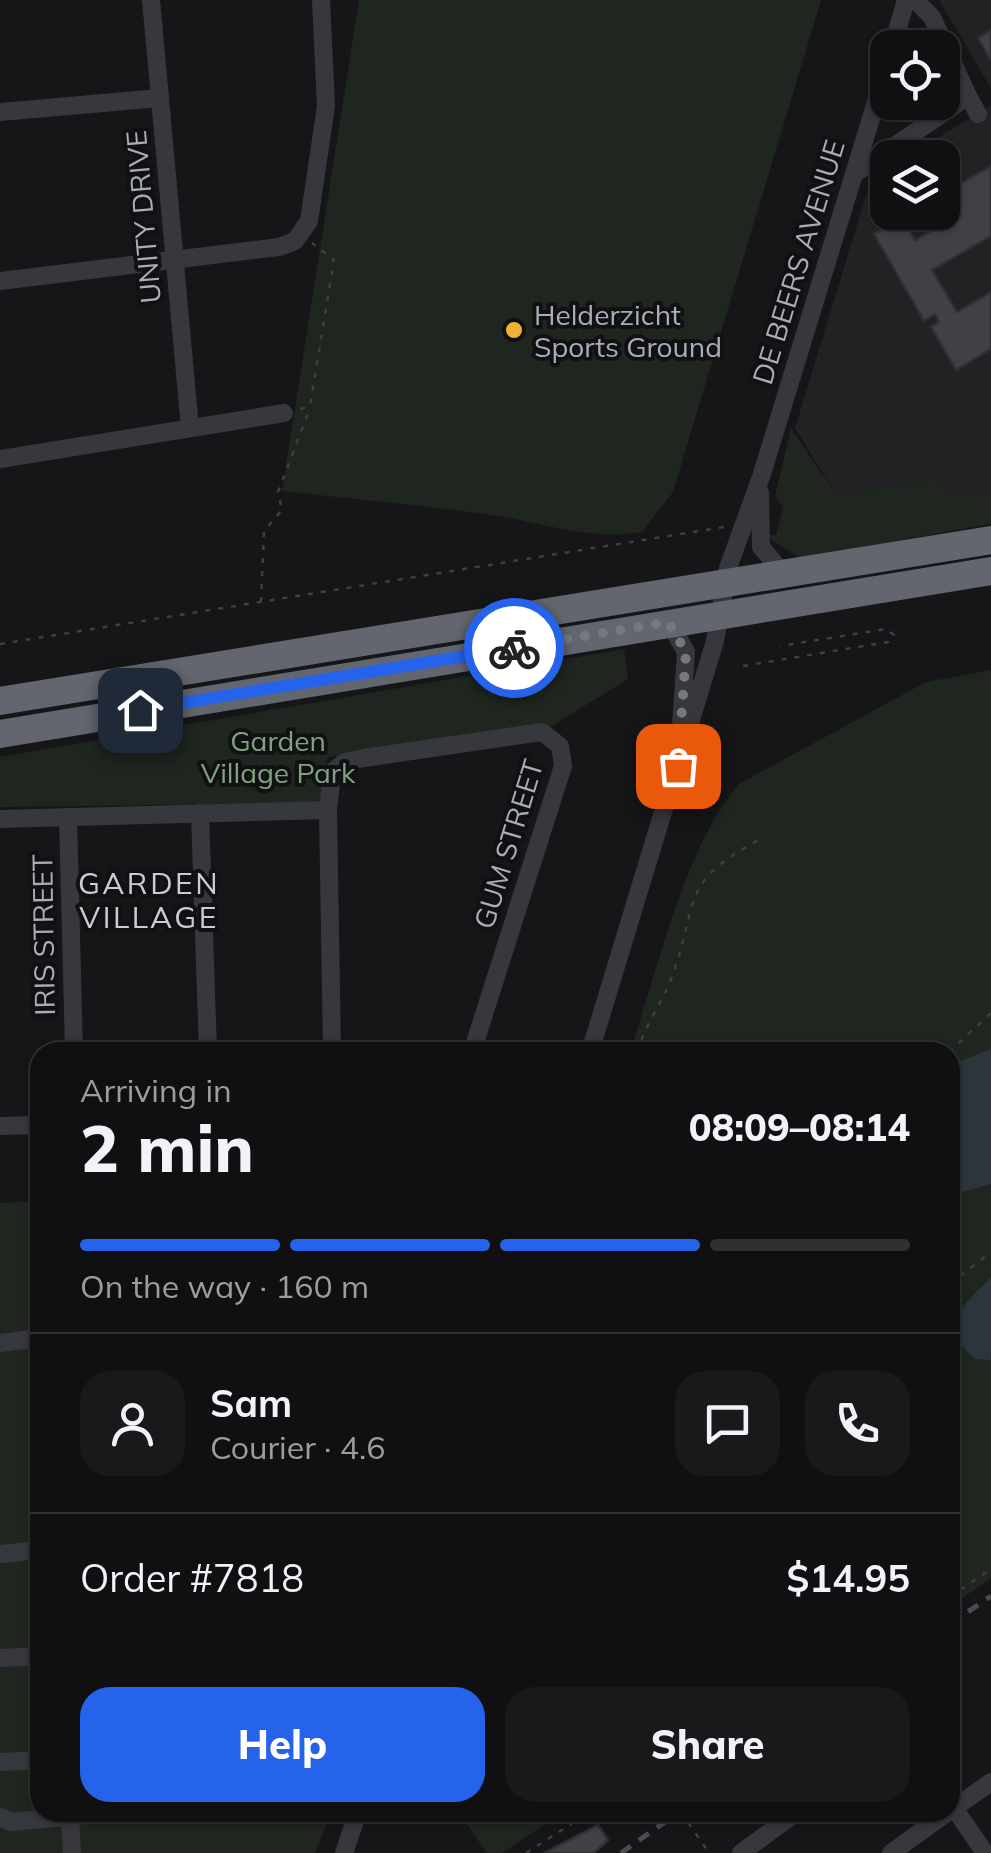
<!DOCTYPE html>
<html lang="en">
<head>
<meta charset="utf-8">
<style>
	:root { --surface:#101012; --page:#19191b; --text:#f1f3f6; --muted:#9c9d9f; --line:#303032; --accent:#2563eb }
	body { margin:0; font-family:Mulish,sans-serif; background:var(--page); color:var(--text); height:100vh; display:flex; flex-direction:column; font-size:38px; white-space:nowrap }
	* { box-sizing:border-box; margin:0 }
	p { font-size:32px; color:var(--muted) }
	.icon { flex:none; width:55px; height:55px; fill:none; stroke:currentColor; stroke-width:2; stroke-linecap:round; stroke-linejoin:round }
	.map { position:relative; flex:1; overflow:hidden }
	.side { position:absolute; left:30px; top:1042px; width:930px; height:780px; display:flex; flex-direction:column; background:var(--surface); border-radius:30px; box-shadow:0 2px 8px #0004,0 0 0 2px var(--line) }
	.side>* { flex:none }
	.buttons { position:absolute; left:870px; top:30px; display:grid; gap:20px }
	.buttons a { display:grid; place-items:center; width:90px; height:90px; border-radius:20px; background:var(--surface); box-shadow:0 2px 8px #0004,0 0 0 2px var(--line); font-size:50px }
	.pin { position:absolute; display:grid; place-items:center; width:85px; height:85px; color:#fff; margin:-42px; border-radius:20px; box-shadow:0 5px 15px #0006 }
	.courier { position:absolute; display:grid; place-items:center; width:100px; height:100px; margin:-50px; border:8px solid #2563eb; border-radius:50%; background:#fff; color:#222; box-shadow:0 2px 12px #0007 }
	.overview em { font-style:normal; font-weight:800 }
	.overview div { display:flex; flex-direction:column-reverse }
	.overview { display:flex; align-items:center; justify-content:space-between; height:170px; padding:0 50px }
	h1 { font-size:65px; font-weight:800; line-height:75px }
	.bar { display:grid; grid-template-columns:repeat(4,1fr); gap:15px 10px; align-content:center; height:120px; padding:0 50px }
	.bar i { height:12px; border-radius:8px; background:var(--line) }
	.bar .current { background:var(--accent) }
	.bar p { grid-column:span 4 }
	.line { display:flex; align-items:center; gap:25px; padding:0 50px; border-top:2px solid var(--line) }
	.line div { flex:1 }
	.round { display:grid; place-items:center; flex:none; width:105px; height:105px; border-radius:30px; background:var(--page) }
	.button { display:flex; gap:20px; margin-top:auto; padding:20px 50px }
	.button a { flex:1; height:115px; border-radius:30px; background:var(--accent); color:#fff; font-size:40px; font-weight:800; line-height:115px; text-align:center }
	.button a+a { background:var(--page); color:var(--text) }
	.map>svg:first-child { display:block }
	.built { fill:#222225 }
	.green { fill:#1e261f }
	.water { fill:#2c353c }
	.building { fill:#404145; stroke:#303034; stroke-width:2.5 }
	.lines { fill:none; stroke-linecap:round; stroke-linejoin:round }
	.path { stroke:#3d3f44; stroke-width:2.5; stroke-dasharray:5 8; stroke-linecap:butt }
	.minor { stroke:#37383d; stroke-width:18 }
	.highway { stroke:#63666e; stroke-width:28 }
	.rail { stroke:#4a4c52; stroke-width:5; stroke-dasharray:12 10; stroke-linecap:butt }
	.done { stroke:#757880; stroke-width:10; stroke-dasharray:0 18 }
	.route { stroke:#2563eb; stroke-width:12 }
	.poi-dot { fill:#f2b134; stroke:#111113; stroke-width:4 }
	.labels { text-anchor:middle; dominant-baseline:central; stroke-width:8; stroke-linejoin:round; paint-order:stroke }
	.street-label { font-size:28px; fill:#a8adb8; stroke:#111113 }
	.poi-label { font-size:28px; fill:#a8adb8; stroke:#111113; text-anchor:start }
	.park-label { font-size:28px; fill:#7fa381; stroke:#111113 }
	.neighbourhood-label { font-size:30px; letter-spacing:2.5px; fill:#c9ccd4; stroke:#111113 }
</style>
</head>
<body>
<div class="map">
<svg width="991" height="1853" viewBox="0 0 991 1853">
	<rect width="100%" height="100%" fill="#161618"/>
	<g class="built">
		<path d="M 939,0 L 991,0 L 991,88 Z"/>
		<path d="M 991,106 L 991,490 L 957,496 L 935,479 L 836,495 L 795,428 L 872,176 L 887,167 L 888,212 L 942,212 L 942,158 L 904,157 Z"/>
	</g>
	<g class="green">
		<path d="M 359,0 L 821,0 L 673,492 L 642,532 C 593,541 540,522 490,515 C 421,505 352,499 282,491 Z"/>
		<path d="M 791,428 L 836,495 L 935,479 L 957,496 L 991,490 L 991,524 L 800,558 L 765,536 L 776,535 L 783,508 L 775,496 Z"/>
		<path d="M 624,649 L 628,679 L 547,729 L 328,757 L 319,803 L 0,807 L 0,757 Z"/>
		<path d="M 991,670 L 991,1578 L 950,1607 L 950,1052 L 630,1052 C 657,973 685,845 739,784 L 926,682 Z"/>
		<path d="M 40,1201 L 40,1812 L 331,1813 L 315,1853 L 0,1853 L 0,1203 Z"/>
		<path d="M 459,1813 L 562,1813 L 502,1853 L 487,1853 Z"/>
	</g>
	<g class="water">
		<path d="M 991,1049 L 991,1184 L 959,1193 L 950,1186 L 950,1065 Z"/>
		<path d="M 991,1278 L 991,1360 L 976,1359 C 936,1330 963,1303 991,1278 Z"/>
	</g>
	<g class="building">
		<path d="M 991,30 L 991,59 L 990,59 L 978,38 Z"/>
		<path d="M 991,166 L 991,236 L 932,270 L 957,312 L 991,292 L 991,349 L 956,370 L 931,327 L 939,322 L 935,314 L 924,321 L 874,234 L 902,218 L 915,240 L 939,226 L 931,212 L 942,212 L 942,194 Z"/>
		<path d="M 598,1825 L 608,1840 L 594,1853 L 544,1853 Z"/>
	</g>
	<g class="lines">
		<g class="path">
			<path d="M 300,409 L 310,406 L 334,260 L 312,243"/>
			<path d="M 261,602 L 264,531 L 282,510 L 278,492 L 310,408"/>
			<path d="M 0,644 L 724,527"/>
			<path d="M 743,666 L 888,642 L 894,635 L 886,629 L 780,646"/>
			<path d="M 637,1052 C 645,1025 663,1002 673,974 C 699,899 680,881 761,839"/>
			<path d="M 949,1052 L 991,1013"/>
			<path d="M 950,1284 L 991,1252"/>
			<path d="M 950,1597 L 991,1569"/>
			<path d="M 681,1812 L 709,1853"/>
			<path d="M 526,1853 L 590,1812"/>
		</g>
		<g class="minor">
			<path d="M 151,0 L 190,428"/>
			<path d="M 892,48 L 906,0"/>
			<path d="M 968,96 L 978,114"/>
			<path d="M 0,112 L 160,98"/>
			<path d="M 854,174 L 968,96 L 932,17 L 915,0"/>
			<path d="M 0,281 L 279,247 L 295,241 L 309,221 L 326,106 L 321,0"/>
			<path d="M 0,459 L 284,413"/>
			<path d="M 760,492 L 761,547 L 783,573"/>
			<path d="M 669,622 L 686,652 L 681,726"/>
			<path d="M 200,813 L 208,1052"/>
			<path d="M 68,817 L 74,1052"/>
			<path d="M 0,819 L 328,810"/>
			<path d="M 332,1052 L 328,810 L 332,772 L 345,762 L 364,758 L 542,732 L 560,746 L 563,766 L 472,1052"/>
			<path d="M 590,1052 L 715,641 L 728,568 L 761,477 L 888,63"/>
			<path d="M 0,1126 L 40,1125"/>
			<path d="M 0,1343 L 40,1338"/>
			<path d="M 0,1554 L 40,1550"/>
			<path d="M 0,1658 L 40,1656"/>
			<path d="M 0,1762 L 40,1760"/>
			<path d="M 954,1808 L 985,1853"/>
			<path d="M 950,1811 L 991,1782"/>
			<path d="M 0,1817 L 11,1822 L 120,1812"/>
			<path d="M 70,1818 L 72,1853"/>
			<path d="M 344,1853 L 358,1812"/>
			<path d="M 741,1853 L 797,1812"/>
			<path d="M 891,1853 L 948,1812"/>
		</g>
		<g class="highway">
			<path d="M 0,701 L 991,540"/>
			<path d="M 0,734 L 991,571"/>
		</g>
		<g class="rail">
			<path d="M 950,1624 L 991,1596"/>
			<path d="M 621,1853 L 679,1812"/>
		</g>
	</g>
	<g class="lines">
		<path class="done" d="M 514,648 L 668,622 L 686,652 L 678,766"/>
		<path class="route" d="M 140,710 L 514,648"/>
	</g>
	<circle class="poi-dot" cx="514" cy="330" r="10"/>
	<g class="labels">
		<g class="street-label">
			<text transform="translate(143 217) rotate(-95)">UNITY DRIVE</text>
			<text transform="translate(798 262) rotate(-73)">DE BEERS AVENUE</text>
			<text transform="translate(508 844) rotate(-73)">GUM STREET</text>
			<text transform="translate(43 935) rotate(-91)">IRIS STREET</text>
		</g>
		<g class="poi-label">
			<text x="534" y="314">Helderzicht<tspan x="534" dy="32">Sports Ground</tspan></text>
		</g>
		<g class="park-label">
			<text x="278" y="740">Garden<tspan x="278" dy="32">Village Park</tspan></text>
		</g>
		<g class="neighbourhood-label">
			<text x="149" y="883">GARDEN<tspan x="149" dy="34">VILLAGE</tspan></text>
		</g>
	</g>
</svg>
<div class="buttons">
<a><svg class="icon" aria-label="locate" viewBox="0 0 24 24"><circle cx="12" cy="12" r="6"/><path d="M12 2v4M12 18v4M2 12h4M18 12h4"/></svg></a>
<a><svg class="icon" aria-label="layers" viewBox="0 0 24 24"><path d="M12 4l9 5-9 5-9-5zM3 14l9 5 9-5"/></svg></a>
</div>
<div class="pin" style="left:678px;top:766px;background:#ea580c"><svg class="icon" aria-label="bag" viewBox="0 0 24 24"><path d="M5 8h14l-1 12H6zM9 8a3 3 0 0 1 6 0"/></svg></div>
<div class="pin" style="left:140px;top:710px;background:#1f2937"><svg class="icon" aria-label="home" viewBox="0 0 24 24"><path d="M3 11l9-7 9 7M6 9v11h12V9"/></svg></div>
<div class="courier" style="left:514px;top:648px"><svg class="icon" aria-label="bike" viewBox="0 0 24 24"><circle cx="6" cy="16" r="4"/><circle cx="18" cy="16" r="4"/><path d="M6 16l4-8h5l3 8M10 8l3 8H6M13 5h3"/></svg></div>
<section class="side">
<div class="overview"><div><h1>2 min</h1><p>Arriving in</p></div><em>08:09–08:14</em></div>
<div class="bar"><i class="current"></i><i class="current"></i><i class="current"></i><i></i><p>On the way · 160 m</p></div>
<div class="line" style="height:180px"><a class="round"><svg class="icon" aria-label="person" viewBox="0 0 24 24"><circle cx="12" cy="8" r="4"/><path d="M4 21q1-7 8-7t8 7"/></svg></a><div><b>Sam</b><p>Courier · 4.6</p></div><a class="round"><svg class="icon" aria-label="chat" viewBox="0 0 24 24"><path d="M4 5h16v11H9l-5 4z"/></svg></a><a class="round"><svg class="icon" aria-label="phone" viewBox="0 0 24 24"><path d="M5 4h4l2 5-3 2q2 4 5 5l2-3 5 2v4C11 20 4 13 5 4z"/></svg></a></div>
<div class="line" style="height:130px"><div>Order #7818</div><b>$14.95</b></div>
<div class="button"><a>Help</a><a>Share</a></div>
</section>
</div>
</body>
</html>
